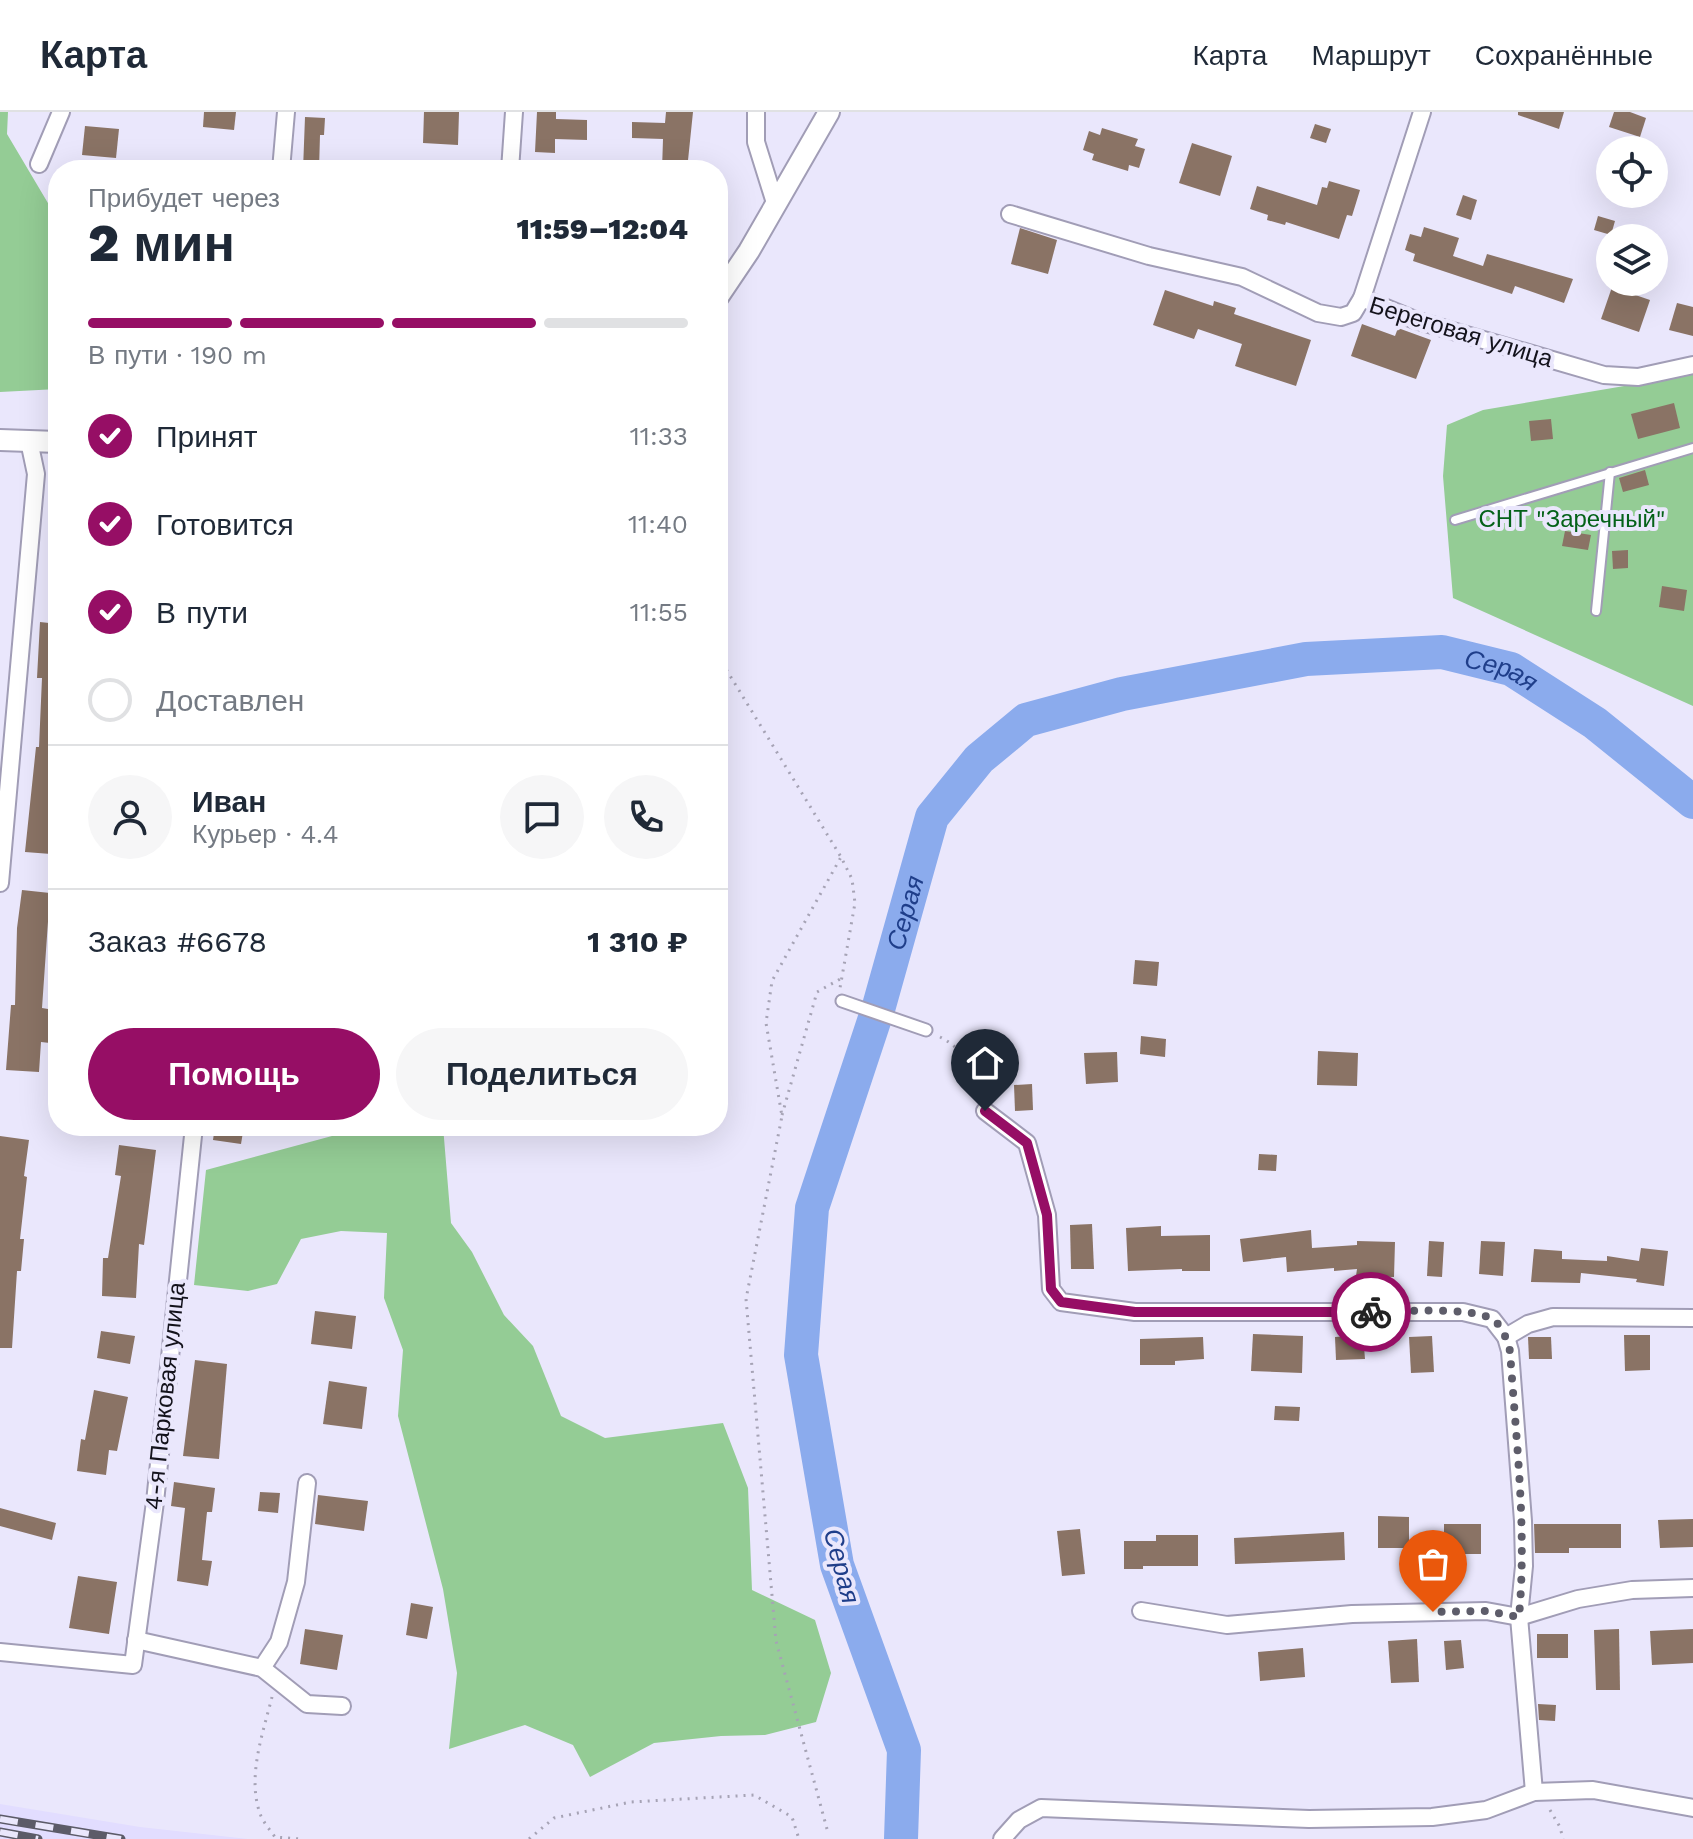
<!DOCTYPE html>
<html lang="ru">
<head>
<meta charset="utf-8">
<style>
	:root { --surface:#fff; --page:#f6f6f7; --text:#1f2937; --muted:#747a83; --line:#e0e1e3; --accent:#960e65 }
	body { margin:0; font-family:"Work Sans",sans-serif; background:var(--page); color:var(--text); height:100vh; display:flex; flex-direction:column; font-size:30px; white-space:nowrap }
	* { box-sizing:border-box; margin:0 }
	p { font-size:26px; color:var(--muted) }
	.icon { flex:none; width:44px; height:44px; fill:none; stroke:currentColor; stroke-width:2; stroke-linecap:round; stroke-linejoin:round }
	.map { position:relative; flex:1; overflow:hidden }
	.side { position:absolute; left:48px; top:48px; width:680px; height:976px; display:flex; flex-direction:column; background:var(--surface); border-radius:32px; box-shadow:0 8px 32px #0002 }
	.side>* { flex:none }
	.buttons { position:absolute; left:1596px; top:24px; display:grid; gap:16px }
	.buttons a { display:grid; place-items:center; width:72px; height:72px; border-radius:50%; background:var(--surface); box-shadow:0 8px 32px #0002; font-size:40px }
	.pin { position:absolute; display:grid; place-items:center; width:68px; height:68px; color:#fff; margin:-82px -34px; border-radius:50% 50% 50% 0; rotate:-45deg; box-shadow:0 0 8px #0007 }
	.pin .icon { rotate:45deg }
	.courier { position:absolute; display:grid; place-items:center; width:80px; height:80px; margin:-40px; border:6px solid #960e65; border-radius:50%; background:#fff; color:#222; box-shadow:0 2px 10px #0007 }
	.head em { font-style:normal; font-weight:800 }
	.head div { display:flex; flex-direction:column-reverse }
	.head { display:flex; align-items:center; justify-content:space-between; height:136px; padding:0 40px }
	h1 { font-size:52px; font-weight:800; line-height:60px }
	.bar { display:grid; grid-template-columns:repeat(4,1fr); gap:12px 8px; align-content:center; height:96px; padding:0 40px }
	.bar i { height:10px; border-radius:6px; background:var(--line) }
	.bar .active { background:var(--accent) }
	.bar p { grid-column:span 4 }
	.line { display:flex; align-items:center; gap:20px; padding:0 40px; border-top:2px solid var(--line) }
	.line div { flex:1 }
	.round { display:grid; place-items:center; flex:none; width:84px; height:84px; border-radius:42px; background:var(--page) }
	ol { padding:0 40px; list-style:none }
	li { display:flex; align-items:center; gap:24px; height:88px }
	li p { margin-inline-start:auto }
	li .icon { padding:8px; border-radius:50%; background:var(--accent); color:#fff; stroke-width:4 }
	li:last-child { color:var(--muted) }
	li i { width:44px; height:44px; border:4px solid var(--line); border-radius:50% }
	.cta { display:flex; gap:16px; margin-top:auto; padding:16px 40px }
	.cta a { flex:1; height:92px; border-radius:48px; background:var(--accent); color:#fff; font-size:32px; font-weight:800; line-height:92px; text-align:center }
	.cta a+a { background:var(--page); color:var(--text) }
	header { display:flex; align-items:center; gap:48px; box-sizing:border-box; height:112px; padding:0 40px; background:var(--surface); border-bottom:2px solid var(--line) }
	header strong { font-size:38px }
	nav { display:flex; gap:44px; margin-inline-start:auto; font-size:28px }
	.map>svg:first-child { display:block }
	.built { fill:#e2ddff }
	.green { fill:#94cc95 }
	.lines { fill:none; stroke-linecap:round; stroke-linejoin:round }
	.river { stroke:#8babed; stroke-width:34 }
	.building { fill:#8a7365 }
	.service-casing { stroke:#a19db6; stroke-width:12 }
	.pedestrian-casing { stroke:#a19db6; stroke-width:15 }
	.minor-casing { stroke:#a19db6; stroke-width:20 }
	.tertiary-casing { stroke:#a19db6; stroke-width:24 }
	.path { stroke:#a6a3b5; stroke-width:3; stroke-dasharray:2 6; stroke-linecap:butt }
	.service { stroke:#fff; stroke-width:8 }
	.pedestrian { stroke:#fff; stroke-width:11 }
	.minor { stroke:#fff; stroke-width:16 }
	.tertiary { stroke:#fff; stroke-width:20 }
	.rail-casing { stroke:#5c5b68; stroke-width:9 }
	.rail { stroke:#eae7fc; stroke-width:6; stroke-dasharray:18; stroke-linecap:butt }
	.done { stroke:#5e5d6a; stroke-width:8; stroke-dasharray:0 14.4 }
	.route { stroke:#960e65; stroke-width:10 }
	.labels { text-anchor:middle; dominant-baseline:central; stroke-width:8; stroke-linejoin:round; paint-order:stroke }
	.street-label { font-size:24px; fill:#13121b; stroke:#eae7fc }
	.park-label { font-size:24px; fill:#056219; stroke:#eae7fc }
	.water-label { font-size:26px; font-style:italic; fill:#1f3e8a; stroke:#eae7fc }
</style>
</head>
<body>
<header>
<strong>Карта</strong>
<nav><a>Карта</a><a>Маршрут</a><a>Сохранённые</a></nav>
</header>
<div class="map">
<svg width="1693" height="1727" viewBox="0 0 1693 1727">
	<rect width="100%" height="100%" fill="#eae7fc"/>
	<path class="built" d="M 0,1692 L 140,1715 L 248,1727 L 0,1727 Z"/>
	<g class="green">
		<path d="M 0,0 L 8,0 L 7,22 L 58,108 L 58,277 L 0,280 Z"/>
		<path d="M 1693,258 L 1693,594 L 1453,486 L 1443,364 L 1447,313 L 1483,298 L 1636,272 Z"/>
		<path d="M 335,1014 L 443,1014 L 451,1111 L 472,1140 L 504,1203 L 533,1234 L 561,1304 L 605,1326 L 723,1311 L 748,1376 L 752,1478 L 815,1508 L 831,1561 L 816,1610 L 765,1623 L 721,1624 L 654,1631 L 590,1665 L 573,1633 L 525,1613 L 449,1637 L 457,1561 L 443,1477 L 398,1304 L 403,1238 L 384,1186 L 387,1121 L 341,1119 L 301,1127 L 277,1172 L 248,1179 L 194,1173 L 206,1058 L 332,1024 Z"/>
	</g>
	<g class="lines">
		<path class="river" id="s1" d="M 901,1727 L 904,1638 L 837,1453 L 801,1243 L 812,1096 L 879,894 L 932,705 L 979,647 L 1026,608 L 1122,582 L 1306,547 L 1442,540 L 1511,557 L 1595,611 L 1693,690"/>
	</g>
	<g class="building">
		<path d="M 204,0 L 236,0 L 234,18 L 203,15 Z"/>
		<path d="M 424,0 L 459,0 L 458,33 L 423,31 Z"/>
		<path d="M 537,0 L 556,0 L 556,7 L 587,8 L 587,28 L 555,27 L 555,41 L 535,40 Z"/>
		<path d="M 666,0 L 693,0 L 687,58 L 662,58 L 663,27 L 632,26 L 632,10 L 665,11 Z"/>
		<path d="M 1518,0 L 1564,0 L 1559,17 L 1518,3 Z"/>
		<path d="M 1614,0 L 1630,0 L 1646,6 L 1640,25 L 1609,15 Z"/>
		<path d="M 305,5 L 325,6 L 324,23 L 320,23 L 319,58 L 303,58 Z"/>
		<path d="M 1315,12 L 1331,17 L 1326,31 L 1310,26 Z"/>
		<path d="M 85,14 L 119,17 L 116,46 L 82,43 Z"/>
		<path d="M 1102,16 L 1138,27 L 1135,34 L 1145,37 L 1139,56 L 1129,53 L 1128,59 L 1092,48 L 1094,42 L 1083,38 L 1089,19 L 1100,23 Z"/>
		<path d="M 1192,31 L 1232,44 L 1220,84 L 1179,71 Z"/>
		<path d="M 1329,69 L 1360,78 L 1352,104 L 1347,103 L 1339,127 L 1286,110 L 1285,113 L 1267,108 L 1268,103 L 1250,97 L 1257,74 L 1317,93 L 1322,75 L 1327,76 Z"/>
		<path d="M 1463,83 L 1477,88 L 1471,108 L 1456,103 Z"/>
		<path d="M 1598,104 L 1615,109 L 1611,123 L 1594,118 Z"/>
		<path d="M 1424,115 L 1459,126 L 1453,144 L 1483,154 L 1487,142 L 1573,167 L 1564,191 L 1515,174 L 1512,182 L 1413,149 L 1415,142 L 1405,138 L 1410,122 L 1421,125 Z"/>
		<path d="M 1020,116 L 1057,128 L 1048,162 L 1011,152 Z"/>
		<path d="M 1612,175 L 1650,188 L 1639,220 L 1601,207 Z"/>
		<path d="M 1165,178 L 1213,194 L 1214,189 L 1236,196 L 1234,202 L 1311,228 L 1296,274 L 1235,254 L 1242,232 L 1198,217 L 1194,227 L 1153,213 Z"/>
		<path d="M 1677,191 L 1693,195 L 1693,224 L 1669,218 Z"/>
		<path d="M 1362,212 L 1395,224 L 1398,216 L 1431,228 L 1416,267 L 1351,244 Z"/>
		<path d="M 1674,291 L 1680,316 L 1638,327 L 1631,302 Z"/>
		<path d="M 1551,307 L 1553,327 L 1531,329 L 1529,309 Z"/>
		<path d="M 1645,358 L 1649,373 L 1623,380 L 1619,366 Z"/>
		<path d="M 1565,419 L 1591,423 L 1588,438 L 1562,434 Z"/>
		<path d="M 1628,438 L 1628,456 L 1613,457 L 1612,439 Z"/>
		<path d="M 1662,474 L 1687,478 L 1684,499 L 1659,495 Z"/>
		<path d="M 40,510 L 58,512 L 58,618 L 55,618 L 50,693 L 54,693 L 51,742 L 25,740 L 36,635 L 39,635 L 42,566 L 37,566 Z"/>
		<path d="M 22,778 L 50,781 L 42,896 L 54,898 L 50,931 L 41,930 L 39,960 L 6,958 L 11,893 L 15,893 L 17,816 Z"/>
		<path d="M 1135,848 L 1159,850 L 1157,874 L 1133,872 Z"/>
		<path d="M 1141,924 L 1166,927 L 1165,945 L 1140,942 Z"/>
		<path d="M 1318,939 L 1358,941 L 1357,974 L 1317,973 Z"/>
		<path d="M 1117,940 L 1118,970 L 1086,972 L 1084,941 Z"/>
		<path d="M 1032,972 L 1033,998 L 1015,999 L 1014,973 Z"/>
		<path d="M 215,1014 L 244,1014 L 241,1032 L 213,1028 Z"/>
		<path d="M 0,1024 L 29,1028 L 24,1064 L 27,1065 L 20,1127 L 24,1127 L 21,1159 L 17,1159 L 12,1236 L 0,1236 Z"/>
		<path d="M 119,1033 L 156,1038 L 144,1133 L 139,1132 L 136,1186 L 102,1184 L 103,1146 L 108,1146 L 121,1064 L 115,1063 Z"/>
		<path d="M 1259,1042 L 1277,1043 L 1276,1059 L 1258,1058 Z"/>
		<path d="M 1092,1112 L 1094,1157 L 1071,1157 L 1070,1113 Z"/>
		<path d="M 1161,1114 L 1161,1124 L 1210,1123 L 1210,1159 L 1182,1159 L 1182,1157 L 1128,1159 L 1126,1116 Z"/>
		<path d="M 1311,1118 L 1312,1136 L 1357,1133 L 1357,1129 L 1395,1130 L 1394,1165 L 1356,1164 L 1357,1157 L 1334,1159 L 1334,1156 L 1287,1160 L 1286,1145 L 1243,1150 L 1240,1127 Z"/>
		<path d="M 1429,1129 L 1444,1130 L 1442,1165 L 1427,1164 Z"/>
		<path d="M 1481,1129 L 1505,1130 L 1503,1164 L 1479,1162 Z"/>
		<path d="M 1641,1136 L 1668,1139 L 1664,1174 L 1636,1170 L 1637,1167 L 1581,1161 L 1580,1171 L 1531,1170 L 1534,1137 L 1562,1139 L 1562,1147 L 1607,1149 L 1607,1144 L 1639,1149 Z"/>
		<path d="M 315,1199 L 356,1204 L 352,1237 L 311,1232 Z"/>
		<path d="M 101,1219 L 135,1224 L 130,1252 L 97,1246 Z"/>
		<path d="M 1253,1222 L 1303,1224 L 1302,1261 L 1251,1259 Z"/>
		<path d="M 1363,1223 L 1365,1247 L 1336,1248 L 1335,1225 Z"/>
		<path d="M 1624,1223 L 1650,1223 L 1650,1258 L 1625,1259 Z"/>
		<path d="M 1432,1224 L 1434,1260 L 1411,1261 L 1409,1225 Z"/>
		<path d="M 1203,1225 L 1204,1247 L 1175,1249 L 1175,1253 L 1140,1253 L 1140,1227 Z"/>
		<path d="M 1528,1225 L 1551,1225 L 1552,1247 L 1529,1247 Z"/>
		<path d="M 195,1248 L 227,1252 L 219,1347 L 183,1344 Z"/>
		<path d="M 329,1269 L 367,1275 L 362,1317 L 323,1312 Z"/>
		<path d="M 94,1278 L 128,1285 L 117,1339 L 109,1338 L 106,1363 L 77,1359 L 81,1327 L 85,1328 Z"/>
		<path d="M 1275,1294 L 1300,1295 L 1299,1309 L 1274,1308 Z"/>
		<path d="M 174,1370 L 215,1376 L 212,1400 L 207,1400 L 202,1448 L 212,1449 L 208,1474 L 177,1469 L 185,1396 L 171,1394 Z"/>
		<path d="M 260,1380 L 280,1381 L 278,1401 L 258,1399 Z"/>
		<path d="M 318,1383 L 368,1389 L 364,1419 L 315,1412 Z"/>
		<path d="M 0,1396 L 56,1411 L 52,1428 L 0,1414 Z"/>
		<path d="M 1378,1404 L 1409,1405 L 1409,1436 L 1378,1436 Z"/>
		<path d="M 1693,1407 L 1693,1435 L 1660,1436 L 1658,1408 Z"/>
		<rect x="1444" y="1412" width="37" height="30"/>
		<path d="M 1534,1412 L 1621,1412 L 1621,1436 L 1569,1436 L 1569,1441 L 1535,1441 Z"/>
		<path d="M 1080,1417 L 1085,1462 L 1062,1464 L 1057,1419 Z"/>
		<path d="M 1344,1420 L 1345,1448 L 1235,1452 L 1234,1426 Z"/>
		<path d="M 1156,1423 L 1198,1423 L 1198,1454 L 1143,1454 L 1143,1457 L 1124,1457 L 1124,1429 L 1156,1429 Z"/>
		<path d="M 78,1464 L 117,1470 L 109,1522 L 69,1516 Z"/>
		<path d="M 411,1491 L 433,1495 L 427,1527 L 406,1523 Z"/>
		<path d="M 305,1517 L 343,1523 L 337,1558 L 300,1552 Z"/>
		<path d="M 1619,1517 L 1620,1578 L 1596,1578 L 1594,1518 Z"/>
		<path d="M 1693,1517 L 1693,1551 L 1652,1553 L 1650,1519 Z"/>
		<rect x="1537" y="1522" width="31" height="24"/>
		<path d="M 1417,1527 L 1419,1570 L 1391,1571 L 1388,1529 Z"/>
		<path d="M 1461,1528 L 1464,1556 L 1446,1558 L 1444,1529 Z"/>
		<path d="M 1303,1536 L 1305,1565 L 1260,1569 L 1258,1540 Z"/>
		<path d="M 1538,1592 L 1556,1593 L 1555,1609 L 1539,1608 Z"/>
	</g>
	<g class="lines">
		<g class="service-casing">
			<g id="service">
				<path d="M 1455,408 L 1693,336"/>
				<path d="M 1596,499 L 1610,360"/>
			</g>
		</g>
		<g class="pedestrian-casing">
			<path id="pedestrian" d="M 842,889 L 926,918"/>
		</g>
		<g class="minor-casing">
			<g id="minor">
				<path d="M 756,0 L 756,30 L 776,94"/>
				<path d="M 39,52 L 61,0"/>
				<path d="M 281,58 L 286,0"/>
				<path d="M 510,58 L 514,0"/>
				<path d="M 1010,102 L 1149,144 L 1242,165 L 1318,201 L 1341,205 L 1353,201 L 1362,186 L 1415,208 L 1604,263 L 1638,265 L 1693,253"/>
				<path d="M 1362,186 L 1422,0"/>
				<path d="M 0,771 L 36,362 L 29,329"/>
				<path d="M 985,999 L 1027,1031 L 1047,1103 L 1051,1177 L 1061,1190 L 1135,1200 L 1463,1200 L 1492,1207 L 1506,1225 L 1528,1212 L 1553,1205 L 1693,1206"/>
				<path d="M 1506,1225 L 1510,1239 L 1523,1409 L 1524,1454 L 1519,1505 L 1534,1680"/>
				<path d="M 1141,1499 L 1227,1513 L 1352,1502 L 1486,1499 L 1519,1505 L 1578,1487 L 1632,1478 L 1693,1476"/>
				<path d="M 136,1528 L 262,1556 L 307,1592 L 342,1594"/>
				<path d="M 0,1540 L 133,1553 L 155,1390 L 194,1014"/>
				<path d="M 262,1556 L 279,1530 L 296,1470 L 307,1371"/>
				<path d="M 1002,1727 L 1019,1708 L 1041,1696 L 1309,1707 L 1432,1705 L 1486,1698 L 1534,1680 L 1593,1678 L 1693,1696"/>
			</g>
		</g>
		<g class="tertiary-casing">
			<g id="tertiary">
				<path d="M 718,185 L 749,139 L 829,0"/>
				<path d="M 0,328 L 58,330"/>
			</g>
		</g>
		<g class="path">
			<path d="M 718,544 L 841,745 L 852,767 L 855,791 L 840,876"/>
			<path d="M 940,925 C 961,935 981,961 984,983"/>
			<path d="M 782,1003 L 817,880 L 842,866"/>
			<path d="M 272,1585 C 263,1621 246,1667 261,1704 C 264,1711 270,1718 275,1725 L 300,1727"/>
			<path d="M 1550,1698 L 1560,1715 L 1563,1727"/>
			<path d="M 827,1717 L 776,1529 L 746,1187 L 782,1004 L 766,911 L 772,869 L 841,745"/>
			<path d="M 529,1727 L 554,1706 L 631,1690 L 754,1683 L 792,1705 L 799,1727"/>
		</g>
		<use href="#service" class="service"/>
		<use href="#pedestrian" class="pedestrian"/>
		<use href="#minor" class="minor"/>
		<use href="#tertiary" class="tertiary"/>
		<g class="rail-casing">
			<g id="rail">
				<path d="M 0,1707 L 121,1727"/>
				<path d="M 0,1720 L 38,1727"/>
			</g>
		</g>
		<use href="#rail" class="rail"/>
	</g>
	<g class="lines">
		<path class="done" d="M 1371,1200 C 1398,1200 1470,1194 1492,1207 C 1502,1213 1507,1228 1510,1239 C 1516,1328 1527,1416 1519,1505 L 1486,1499 L 1433,1500"/>
		<path class="route" d="M 985,999 L 1027,1031 L 1047,1103 L 1051,1177 L 1061,1190 L 1135,1200 L 1371,1200"/>
	</g>
	<g class="labels">
		<g class="street-label">
			<text transform="translate(1461 220) rotate(17)">Береговая улица</text>
			<text transform="translate(165 1284) rotate(-84)">4-я Парковая улица</text>
		</g>
		<g class="park-label">
			<text x="1572" y="407">СНТ "Заречный"</text>
		</g>
		<g class="water-label">
			<text stroke="none"><textPath href="#s1" startOffset="1676">Серая</textPath></text>
			<text stroke="none"><textPath href="#s1" startOffset="956">Серая</textPath></text>
			<text transform="translate(842 1454) rotate(75)">Серая</text>
		</g>
	</g>
</svg>
<div class="buttons">
<a><svg class="icon" aria-label="locate" viewBox="0 0 24 24"><circle cx="12" cy="12" r="6"/><path d="M12 2v4M12 18v4M2 12h4M18 12h4"/></svg></a>
<a><svg class="icon" aria-label="layers" viewBox="0 0 24 24"><path d="M12 4l9 5-9 5-9-5zM3 14l9 5 9-5"/></svg></a>
</div>
<div class="pin" style="left:1433px;top:1500px;background:#ea580c"><svg class="icon" aria-label="bag" viewBox="0 0 24 24"><path d="M5 8h14l-1 12H6zM9 8a3 3 0 0 1 6 0"/></svg></div>
<div class="pin" style="left:985px;top:999px;background:#1f2937"><svg class="icon" aria-label="home" viewBox="0 0 24 24"><path d="M3 11l9-7 9 7M6 9v11h12V9"/></svg></div>
<div class="courier" style="left:1371px;top:1200px"><svg class="icon" aria-label="bike" viewBox="0 0 24 24"><circle cx="6" cy="16" r="4"/><circle cx="18" cy="16" r="4"/><path d="M6 16l4-8h5l3 8M10 8l3 8H6M13 5h3"/></svg></div>
<section class="side">
<div class="head"><div><h1>2 мин</h1><p>Прибудет через</p></div><em>11:59–12:04</em></div>
<div class="bar"><i class="active"></i><i class="active"></i><i class="active"></i><i></i><p>В пути · 190 m</p></div>
<ol>
<li><svg class="icon" aria-label="check" viewBox="0 0 24 24"><path d="M5 12l5 5 9-10"/></svg>Принят<p>11:33</p></li>
<li><svg class="icon" aria-label="check" viewBox="0 0 24 24"><path d="M5 12l5 5 9-10"/></svg>Готовится<p>11:40</p></li>
<li><svg class="icon" aria-label="check" viewBox="0 0 24 24"><path d="M5 12l5 5 9-10"/></svg>В пути<p>11:55</p></li>
<li><i></i>Доставлен</li>
</ol>
<div class="line" style="height:144px"><a class="round"><svg class="icon" aria-label="person" viewBox="0 0 24 24"><circle cx="12" cy="8" r="4"/><path d="M4 21q1-7 8-7t8 7"/></svg></a><div><b>Иван</b><p>Курьер · 4.4</p></div><a class="round"><svg class="icon" aria-label="chat" viewBox="0 0 24 24"><path d="M4 5h16v11H9l-5 4z"/></svg></a><a class="round"><svg class="icon" aria-label="phone" viewBox="0 0 24 24"><path d="M5 4h4l2 5-3 2q2 4 5 5l2-3 5 2v4C11 20 4 13 5 4z"/></svg></a></div>
<div class="line" style="height:104px"><div>Заказ #6678</div><b>1 310 ₽</b></div>
<div class="cta"><a>Помощь</a><a>Поделиться</a></div>
</section>
</div>
</body>
</html>
